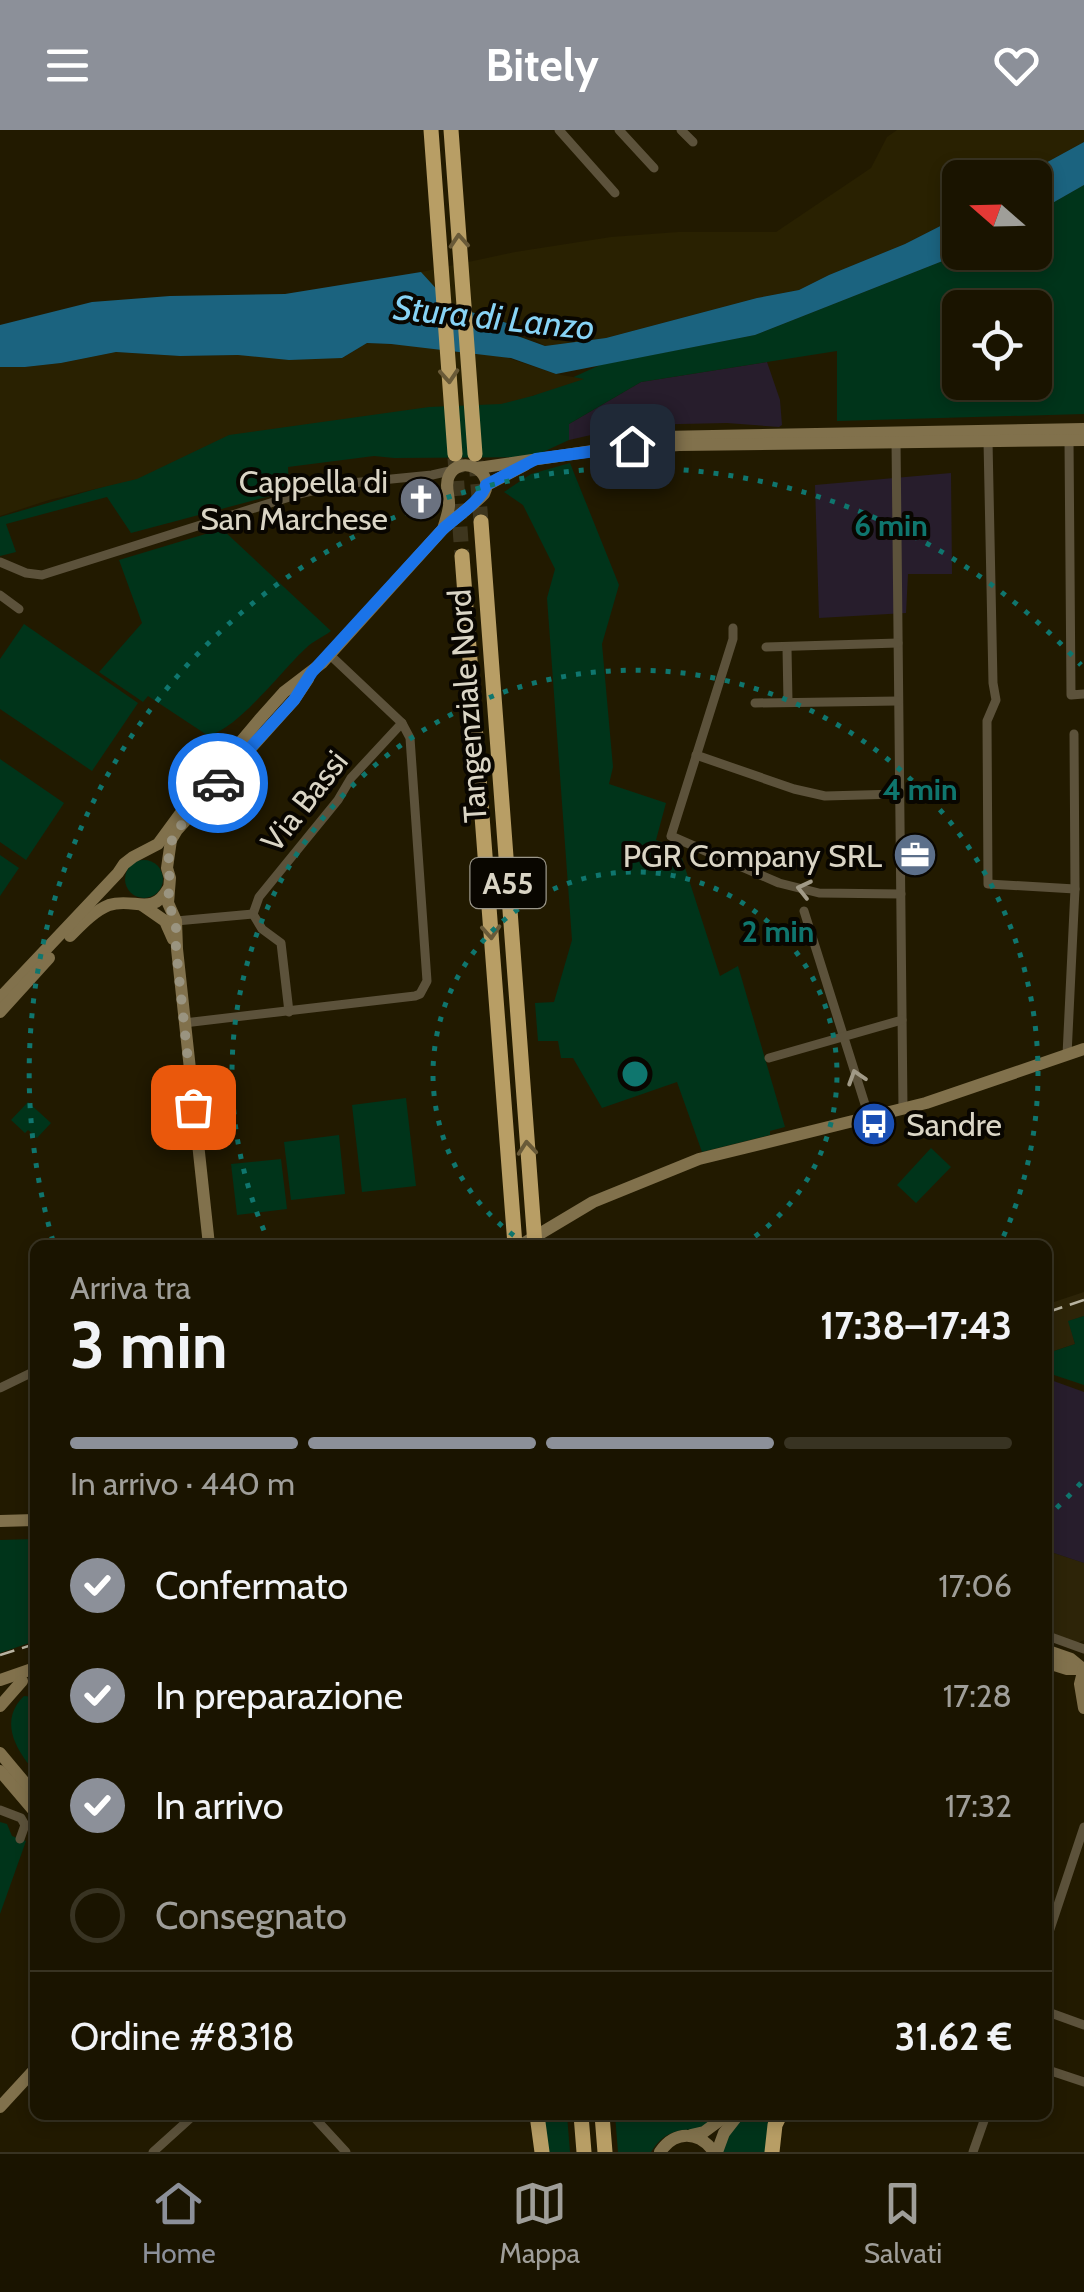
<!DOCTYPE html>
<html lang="it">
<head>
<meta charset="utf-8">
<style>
	:root { --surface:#1a1400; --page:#27210f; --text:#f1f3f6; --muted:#9f9e99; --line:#383322; --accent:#8c9099 }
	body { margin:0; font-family:Cabin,sans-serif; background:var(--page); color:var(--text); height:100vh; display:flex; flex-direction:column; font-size:38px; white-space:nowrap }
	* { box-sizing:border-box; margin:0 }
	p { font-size:32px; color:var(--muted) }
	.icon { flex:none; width:55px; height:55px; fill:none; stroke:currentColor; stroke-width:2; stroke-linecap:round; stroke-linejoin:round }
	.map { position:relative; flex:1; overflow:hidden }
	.drawer { position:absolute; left:30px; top:1110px; width:1022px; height:880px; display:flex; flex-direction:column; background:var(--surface); border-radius:15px; box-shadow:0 5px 15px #0003,0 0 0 2px var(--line) }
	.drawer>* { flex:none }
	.needle { width:65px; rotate:290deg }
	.buttons { position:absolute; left:942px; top:30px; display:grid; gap:20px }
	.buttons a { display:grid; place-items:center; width:110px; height:110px; border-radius:15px; background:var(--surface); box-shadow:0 5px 15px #0003,0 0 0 2px var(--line); font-size:50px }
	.pin { position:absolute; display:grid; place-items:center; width:85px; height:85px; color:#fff; margin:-42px; border-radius:20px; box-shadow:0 5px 15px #0006 }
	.courier { position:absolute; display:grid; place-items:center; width:100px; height:100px; margin:-50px; border:8px solid #1a73e8; border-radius:50%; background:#fff; color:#222; box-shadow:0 2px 12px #0007 }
	.headline em { font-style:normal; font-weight:700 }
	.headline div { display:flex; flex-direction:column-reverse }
	.headline { display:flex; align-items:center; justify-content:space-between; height:170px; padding:0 40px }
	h1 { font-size:65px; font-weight:700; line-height:75px }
	.bar { display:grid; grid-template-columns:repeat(4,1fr); gap:15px 10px; align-content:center; height:120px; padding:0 40px }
	.bar i { height:12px; border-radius:8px; background:var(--line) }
	.bar .current { background:var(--accent) }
	.bar p { grid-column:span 4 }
	.line { display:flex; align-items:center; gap:25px; padding:0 40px; border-top:2px solid var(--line) }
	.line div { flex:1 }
	ol { padding:0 40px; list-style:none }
	li { display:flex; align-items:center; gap:30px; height:110px }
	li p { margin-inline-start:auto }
	li .icon { padding:10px; border-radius:50%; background:var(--accent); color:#fff; stroke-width:4 }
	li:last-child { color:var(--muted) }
	li i { width:55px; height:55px; border:5px solid var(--line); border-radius:50% }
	header { display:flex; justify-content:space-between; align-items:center; height:130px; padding:0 40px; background:var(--accent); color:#fff; font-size:45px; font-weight:700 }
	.menu { display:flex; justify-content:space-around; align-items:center; height:140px; border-top:2px solid var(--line); background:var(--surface); font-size:28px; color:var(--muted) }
	.menu a { display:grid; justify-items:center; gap:5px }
	.menu .current { color:var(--accent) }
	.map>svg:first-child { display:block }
	.built { fill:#2d2408 }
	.industrial { fill:#271d2c }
	.green { fill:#00341a; fill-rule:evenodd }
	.sand { fill:#292101 }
	.water { fill:#1b637f }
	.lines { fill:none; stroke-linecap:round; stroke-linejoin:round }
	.highway-tunnel { stroke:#3e361e; stroke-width:15; stroke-dasharray:15 8; stroke-linecap:butt }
	.street { stroke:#5c523b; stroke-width:9 }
	.secondary { stroke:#81714c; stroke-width:12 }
	.highway { stroke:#b89e65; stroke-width:15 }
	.rail { stroke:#b8b3a1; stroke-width:2.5; stroke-dasharray:15 8; stroke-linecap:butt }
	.oneway { stroke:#695a38 }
	.oneway2 { stroke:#a19a87 }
	.done { stroke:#9a9480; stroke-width:10; stroke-dasharray:0 18 }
	.route { stroke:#1a73e8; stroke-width:12 }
	.ring { fill:none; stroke:#0f766e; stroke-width:5; stroke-dasharray:5 10 }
	.labels { text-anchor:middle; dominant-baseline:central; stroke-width:8; stroke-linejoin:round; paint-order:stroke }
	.shield { fill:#090600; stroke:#9b978a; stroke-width:2.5 }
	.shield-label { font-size:30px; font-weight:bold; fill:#dad5c5 }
	.poi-label { font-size:32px; fill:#dad5c5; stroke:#090600; text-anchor:end }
	.street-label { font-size:32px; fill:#dad5c5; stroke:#090600 }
	.water-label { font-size:35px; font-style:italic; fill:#87d3f5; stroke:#090600 }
	.centre { fill:#0f766e; stroke:#090600; stroke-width:5 }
	.ring-label { font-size:30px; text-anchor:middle; font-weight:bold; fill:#0f766e; stroke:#090600; stroke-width:8; stroke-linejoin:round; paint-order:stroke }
</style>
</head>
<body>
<header><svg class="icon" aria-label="menu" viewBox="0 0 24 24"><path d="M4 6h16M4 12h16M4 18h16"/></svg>Bitely<svg class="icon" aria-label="heart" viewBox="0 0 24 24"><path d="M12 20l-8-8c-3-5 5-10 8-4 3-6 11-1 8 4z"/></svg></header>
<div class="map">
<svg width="1084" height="2022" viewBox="0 0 1084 2022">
	<rect width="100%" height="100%" fill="#221a00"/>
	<g class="built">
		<path d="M 1084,1162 L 1084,1186 L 1069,1191 L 1075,1214 L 1048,1223 L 1048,1174 Z"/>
		<path d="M 1048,1421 L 1084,1433 L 1084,1510 L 1073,1515 L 1048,1506 Z"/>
	</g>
	<g class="industrial">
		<path d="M 767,232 L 780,270 L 782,295 L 779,297 L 727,293 L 635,295 L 569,310 L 569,294 L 641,252 Z"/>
		<path d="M 951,343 L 952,444 L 908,444 L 906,483 L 819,488 L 815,355 Z"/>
		<path d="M 1048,1249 L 1084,1262 L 1084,1433 L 1048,1421 Z"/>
	</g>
	<g class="green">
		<path d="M 1084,55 L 1084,284 L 837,291 L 837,221 L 641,252 L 569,294 L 569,310 L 532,327 L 394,328 L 374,326 L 288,337 L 289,361 L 131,403 L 107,367 L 6,394 L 16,422 L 0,426 L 0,387 L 133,348 L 0,276 L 532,266 L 600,235 L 755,205 L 963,123 L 1035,122 L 1035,83 ZM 960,178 L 1035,178 L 1035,252 L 960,252 Z"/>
		<path d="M 570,333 L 619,455 L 602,514 L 613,637 L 609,654 L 666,673 L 656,710 L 679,719 L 720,846 L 738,836 L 785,997 L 770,1001 L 770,1005 L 702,1022 L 677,952 L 602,978 L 573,928 L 561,928 L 558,911 L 538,911 L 535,873 L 554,872 L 572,810 L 547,468 L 555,439 L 523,375 L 504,362 L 531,344 Z"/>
		<path d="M 222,399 L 331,501 C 323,507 313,511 306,518 C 284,538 234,604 207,605 L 148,566 L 143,572 L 99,542 L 142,493 L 119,430 Z"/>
		<path d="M 24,494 L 138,573 L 92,641 L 0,579 L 0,529 Z"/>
		<path d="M 0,629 L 64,673 L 26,730 L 0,712 Z"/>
		<path d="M 0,725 L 19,738 L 0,766 Z"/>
		<circle cx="144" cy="749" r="19"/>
		<path d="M 406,968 L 416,1056 L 362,1062 L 352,975 Z"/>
		<path d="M 28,972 L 51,993 L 37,1008 L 28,1000 L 25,1003 L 11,990 Z"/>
		<path d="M 339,1005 L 345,1064 L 291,1070 L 284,1012 Z"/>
		<path d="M 931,1018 L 951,1037 L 916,1073 L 897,1055 Z"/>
		<path d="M 281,1029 L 287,1079 L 237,1085 L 231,1034 Z"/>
		<path d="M 1084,1186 L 1084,1255 L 1048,1243 L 1048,1223 L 1075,1214 L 1068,1191 Z"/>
		<path d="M 35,1409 L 35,1511 L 0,1523 L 0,1410 Z"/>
		<path d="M 24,1566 L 35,1567 L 35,1642 C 13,1617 0,1589 24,1566 Z"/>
		<path d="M 0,1692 L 7,1694 L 12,1706 L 26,1711 L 0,1784 Z"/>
		<path d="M 542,1985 L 567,1985 L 570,2022 L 547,2022 Z"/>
		<path d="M 615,1985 L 722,1985 L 703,2000 C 680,1998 664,2001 651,2022 L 618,2022 Z"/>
		<path d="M 745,1985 L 774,1985 L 767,2022 L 723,2022 L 724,2009 Z"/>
	</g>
	<g class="sand">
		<path d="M 897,0 L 1084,0 L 1084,12 L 1020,47 L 960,48 L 960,86 L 905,114 L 829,145 L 799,160 L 757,168 L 606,208 L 545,216 C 534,209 522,200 510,194 C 467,175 450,189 421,142 L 515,122 L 611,107 L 678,102 L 776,102 L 871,38 L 887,7 Z"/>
		<path d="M 367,213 L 481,219 L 556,244 L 584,249 L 532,266 L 501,274 L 429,277 L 229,305 L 137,349 L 49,370 L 0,386 L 0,237 L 25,237 L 61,233 L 116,222 L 180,226 L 238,225 L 342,228 Z"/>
	</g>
	<g class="water">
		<path d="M 1084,12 L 1084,55 L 1035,83 L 1035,48 L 1020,47 Z"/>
		<path d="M 960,86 L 960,122 L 963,123 L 755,205 L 556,244 L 511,228 L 391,214 L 367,213 L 342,228 L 289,230 L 238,225 L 180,226 L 116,222 L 61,233 L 25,237 L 0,237 L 0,195 L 92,172 L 170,166 L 285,164 L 421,142 L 452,176 L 510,194 L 512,204 L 545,216 L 606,208 L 757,168 L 799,160 L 829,145 L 905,114 Z"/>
	</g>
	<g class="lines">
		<g class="highway-tunnel">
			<path d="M 455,328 L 462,426"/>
			<path d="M 476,331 L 481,392"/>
		</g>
		<g class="street">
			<path d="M 559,0 L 615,63"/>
			<path d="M 619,0 L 654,38"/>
			<path d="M 681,0 L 693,12"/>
			<path d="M 896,310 L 903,979"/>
			<path d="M 1069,310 L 1071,565 L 1084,564"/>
			<path d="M 988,311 L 993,553 L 996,570 L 987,591 L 988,754 L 1075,759"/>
			<path d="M 0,432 L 26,443 L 42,445 L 299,364 L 341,354 L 432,345 L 454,340"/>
			<path d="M 0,465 L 19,479"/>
			<path d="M 733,498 L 733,509 L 671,706 L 779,753 L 819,763 L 901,764"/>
			<path d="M 766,517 L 898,513"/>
			<path d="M 787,518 L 788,572"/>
			<path d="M 755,573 L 898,571"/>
			<path d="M 696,625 L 794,659 L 825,666 L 899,664"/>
			<path d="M 804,781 L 869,987"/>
			<path d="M 253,784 L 259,767 L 338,670 L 351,648 L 402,593"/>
			<path d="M 253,784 L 262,799 L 281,813 L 289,882"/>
			<path d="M 176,791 L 253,784"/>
			<path d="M 184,893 L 415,866 L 420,864 L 427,851 L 410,608 L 402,593 L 330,525"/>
			<path d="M 1067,925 L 1075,759 L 1074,604"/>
			<path d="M 769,928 L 902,890"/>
			<path d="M 0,1258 L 35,1241"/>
			<path d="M 1048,1506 L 1084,1519"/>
			<path d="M 0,1680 L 21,1688 L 25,1695 L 20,1709"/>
			<path d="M 1048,1805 L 1084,1697"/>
			<path d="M 1048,1882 L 1084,1895"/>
			<path d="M 1048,1940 L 1084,1952"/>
			<path d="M 312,1985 L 346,2022"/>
			<path d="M 153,2022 L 194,1985"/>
			<path d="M 973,2022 L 986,1985"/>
		</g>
		<g class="secondary">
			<path d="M 649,304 L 662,307 L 1084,299"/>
			<path d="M 632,316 L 631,309 L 637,301 L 647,302 L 651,309"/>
			<path d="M 478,338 L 626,316 L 632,316 L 640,322 L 650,317 L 679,315 L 1084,310"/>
			<path d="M 487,355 L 525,335"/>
			<path d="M 142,775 L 165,791 L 173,809"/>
			<path d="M 70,806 C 81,795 94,781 109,775 C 134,767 152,787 168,759"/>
			<path d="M 0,868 L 118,743 L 124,734 L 133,727 L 158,714 L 180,684 L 259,590 L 284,562 L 322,533 L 443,399 C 450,392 482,368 484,364 C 496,341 460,323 449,346 C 444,356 450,366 449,376 C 448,384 445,392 443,399"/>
			<path d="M 0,882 L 49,828"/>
			<path d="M 209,1115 L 177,819 L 176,791 L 168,773 L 170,748 L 167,738 L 171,710 L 177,700 L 294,570 L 308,549"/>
			<path d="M 521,1115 L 593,1072 L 699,1029 L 926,973 L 1084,919"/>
			<path d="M 0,1391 L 35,1390"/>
			<path d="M 1048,1521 L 1071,1529 L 1083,1539"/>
			<path d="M 1048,1533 L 1067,1539 L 1084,1539"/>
			<path d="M 1084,1538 L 1080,1554 L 1084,1578"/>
			<path d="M 0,1550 L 35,1538"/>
			<path d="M 0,1576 L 22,1551"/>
			<path d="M 0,1623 L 35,1665"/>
			<path d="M 0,1641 L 35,1682"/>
			<path d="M 0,1977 L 35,1939"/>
			<path d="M 691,2005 L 704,2002 L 727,1985"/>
			<path d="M 660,2022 C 675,2000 699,2001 714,2022"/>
			<path d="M 717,2022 L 724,2003 L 738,1985"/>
		</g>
		<g class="highway">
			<path d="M 431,0 L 455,324"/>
			<path d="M 451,0 L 475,324"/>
			<path d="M 481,392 L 535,1115"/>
			<path d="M 462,426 L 515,1115"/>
			<path d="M 537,1985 L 542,2022"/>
			<path d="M 581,1985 L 584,2022"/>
			<path d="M 602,1985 L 605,2022"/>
			<path d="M 772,2022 L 775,1995 L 780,1985"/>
		</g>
		<g class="rail">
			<path d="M 1048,1182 L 1084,1170"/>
			<path d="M 0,1525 L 35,1514"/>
		</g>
	</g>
	<defs><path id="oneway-chevron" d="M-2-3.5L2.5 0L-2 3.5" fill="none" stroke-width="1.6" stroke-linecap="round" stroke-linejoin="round" transform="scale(2.5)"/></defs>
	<g class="oneway">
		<use href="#oneway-chevron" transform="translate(459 111) rotate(-94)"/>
		<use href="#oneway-chevron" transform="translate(449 246) rotate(86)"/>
		<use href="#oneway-chevron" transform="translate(491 802) rotate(86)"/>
		<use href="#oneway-chevron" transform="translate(527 1018) rotate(-95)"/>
	</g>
	<g class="oneway2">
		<use href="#oneway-chevron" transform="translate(804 759) rotate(-167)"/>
		<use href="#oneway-chevron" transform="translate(856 947) rotate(-108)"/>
	</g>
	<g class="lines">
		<path class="done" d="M 193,977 L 176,819 L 176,792 L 168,773 L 170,748 L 167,738 L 172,710 L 177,700 L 218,653"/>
		<path class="route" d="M 218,653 L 294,570 L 312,542 L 443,399 C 456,387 482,370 486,355 L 536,329 L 632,316"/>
	</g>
	<g class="ring">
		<path d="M526 1114A202 202 0 1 1 744 1114"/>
		<path d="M270 1114A403 403 0 1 1 1000 1114"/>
		<path d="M1081 1353A605 605 0 0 1 1048 1386M53 1111A605 605 0 0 1 1081 535"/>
	</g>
	<defs>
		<g id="church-disc" transform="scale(2.25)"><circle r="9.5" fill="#6b7280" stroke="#090600"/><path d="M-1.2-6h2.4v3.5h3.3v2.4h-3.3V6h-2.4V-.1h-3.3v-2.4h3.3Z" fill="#fff"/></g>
		<g id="office-disc" transform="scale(2.25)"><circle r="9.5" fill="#5c6f8a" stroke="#090600"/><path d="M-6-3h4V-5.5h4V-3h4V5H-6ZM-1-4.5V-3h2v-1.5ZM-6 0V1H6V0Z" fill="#fff"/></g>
		<g id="bus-disc" transform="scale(2.25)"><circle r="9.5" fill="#1a4fb4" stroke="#090600"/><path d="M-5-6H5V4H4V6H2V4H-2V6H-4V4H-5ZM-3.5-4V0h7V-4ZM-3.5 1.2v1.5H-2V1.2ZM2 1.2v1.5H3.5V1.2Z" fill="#fff"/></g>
	</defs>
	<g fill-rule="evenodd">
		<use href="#church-disc" x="421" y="369"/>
		<use href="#office-disc" x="915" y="725"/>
		<use href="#bus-disc" x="874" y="994"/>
	</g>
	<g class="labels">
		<rect class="shield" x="470.5" y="728" width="75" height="50" rx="8"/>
		<g class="shield-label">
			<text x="508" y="753">A55</text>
		</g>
		<g class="poi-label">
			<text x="388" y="351">Cappella di<tspan x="388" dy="37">San Marchese</tspan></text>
			<text x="882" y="725">PGR Company SRL</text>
			<text x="906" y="994" text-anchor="start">Sandre</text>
		</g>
		<g class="street-label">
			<text transform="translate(467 576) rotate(-94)">Tangenziale Nord</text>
			<text transform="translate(304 671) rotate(-52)">Via Bassi</text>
		</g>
		<g class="water-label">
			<text transform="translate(494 187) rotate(6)">Stura di Lanzo</text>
		</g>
	</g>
	<circle cx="635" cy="944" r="15" class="centre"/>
	<g class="ring-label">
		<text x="891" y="406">6 min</text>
		<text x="920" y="670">4 min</text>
		<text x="778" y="812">2 min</text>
	</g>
</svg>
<div class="buttons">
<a><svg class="needle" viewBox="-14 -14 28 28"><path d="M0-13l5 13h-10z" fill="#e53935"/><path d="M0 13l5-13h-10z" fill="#9f9e99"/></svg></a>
<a><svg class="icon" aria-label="locate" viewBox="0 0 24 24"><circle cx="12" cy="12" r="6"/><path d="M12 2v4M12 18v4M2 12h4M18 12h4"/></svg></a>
</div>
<div class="pin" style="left:193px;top:977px;background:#ea580c"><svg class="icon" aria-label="bag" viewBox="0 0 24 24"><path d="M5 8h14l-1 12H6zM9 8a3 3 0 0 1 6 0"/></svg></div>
<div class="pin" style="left:632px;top:316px;background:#1f2937"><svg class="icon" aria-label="home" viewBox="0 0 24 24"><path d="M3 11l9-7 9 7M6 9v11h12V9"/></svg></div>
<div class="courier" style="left:218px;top:653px"><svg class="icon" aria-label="car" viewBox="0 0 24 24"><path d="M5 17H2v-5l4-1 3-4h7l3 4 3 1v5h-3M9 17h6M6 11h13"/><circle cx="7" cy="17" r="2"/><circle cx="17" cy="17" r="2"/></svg></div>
<section class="drawer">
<div class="headline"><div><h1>3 min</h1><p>Arriva tra</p></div><em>17:38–17:43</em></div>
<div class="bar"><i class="current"></i><i class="current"></i><i class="current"></i><i></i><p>In arrivo · 440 m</p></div>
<ol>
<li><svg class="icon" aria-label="check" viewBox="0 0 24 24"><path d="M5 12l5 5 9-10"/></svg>Confermato<p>17:06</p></li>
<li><svg class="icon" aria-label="check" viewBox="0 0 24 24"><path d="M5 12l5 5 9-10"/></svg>In preparazione<p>17:28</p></li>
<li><svg class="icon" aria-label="check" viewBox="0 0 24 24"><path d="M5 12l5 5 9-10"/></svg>In arrivo<p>17:32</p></li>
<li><i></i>Consegnato</li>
</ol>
<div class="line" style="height:130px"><div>Ordine #8318</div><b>31.62 €</b></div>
</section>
</div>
<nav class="menu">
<a class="current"><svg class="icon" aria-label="home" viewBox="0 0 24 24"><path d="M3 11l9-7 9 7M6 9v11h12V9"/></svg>Home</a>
<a><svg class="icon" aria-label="map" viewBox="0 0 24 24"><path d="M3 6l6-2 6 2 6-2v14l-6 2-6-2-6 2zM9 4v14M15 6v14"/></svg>Mappa</a>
<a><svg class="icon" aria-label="saved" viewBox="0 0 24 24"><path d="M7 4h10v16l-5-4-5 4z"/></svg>Salvati</a>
</nav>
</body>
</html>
